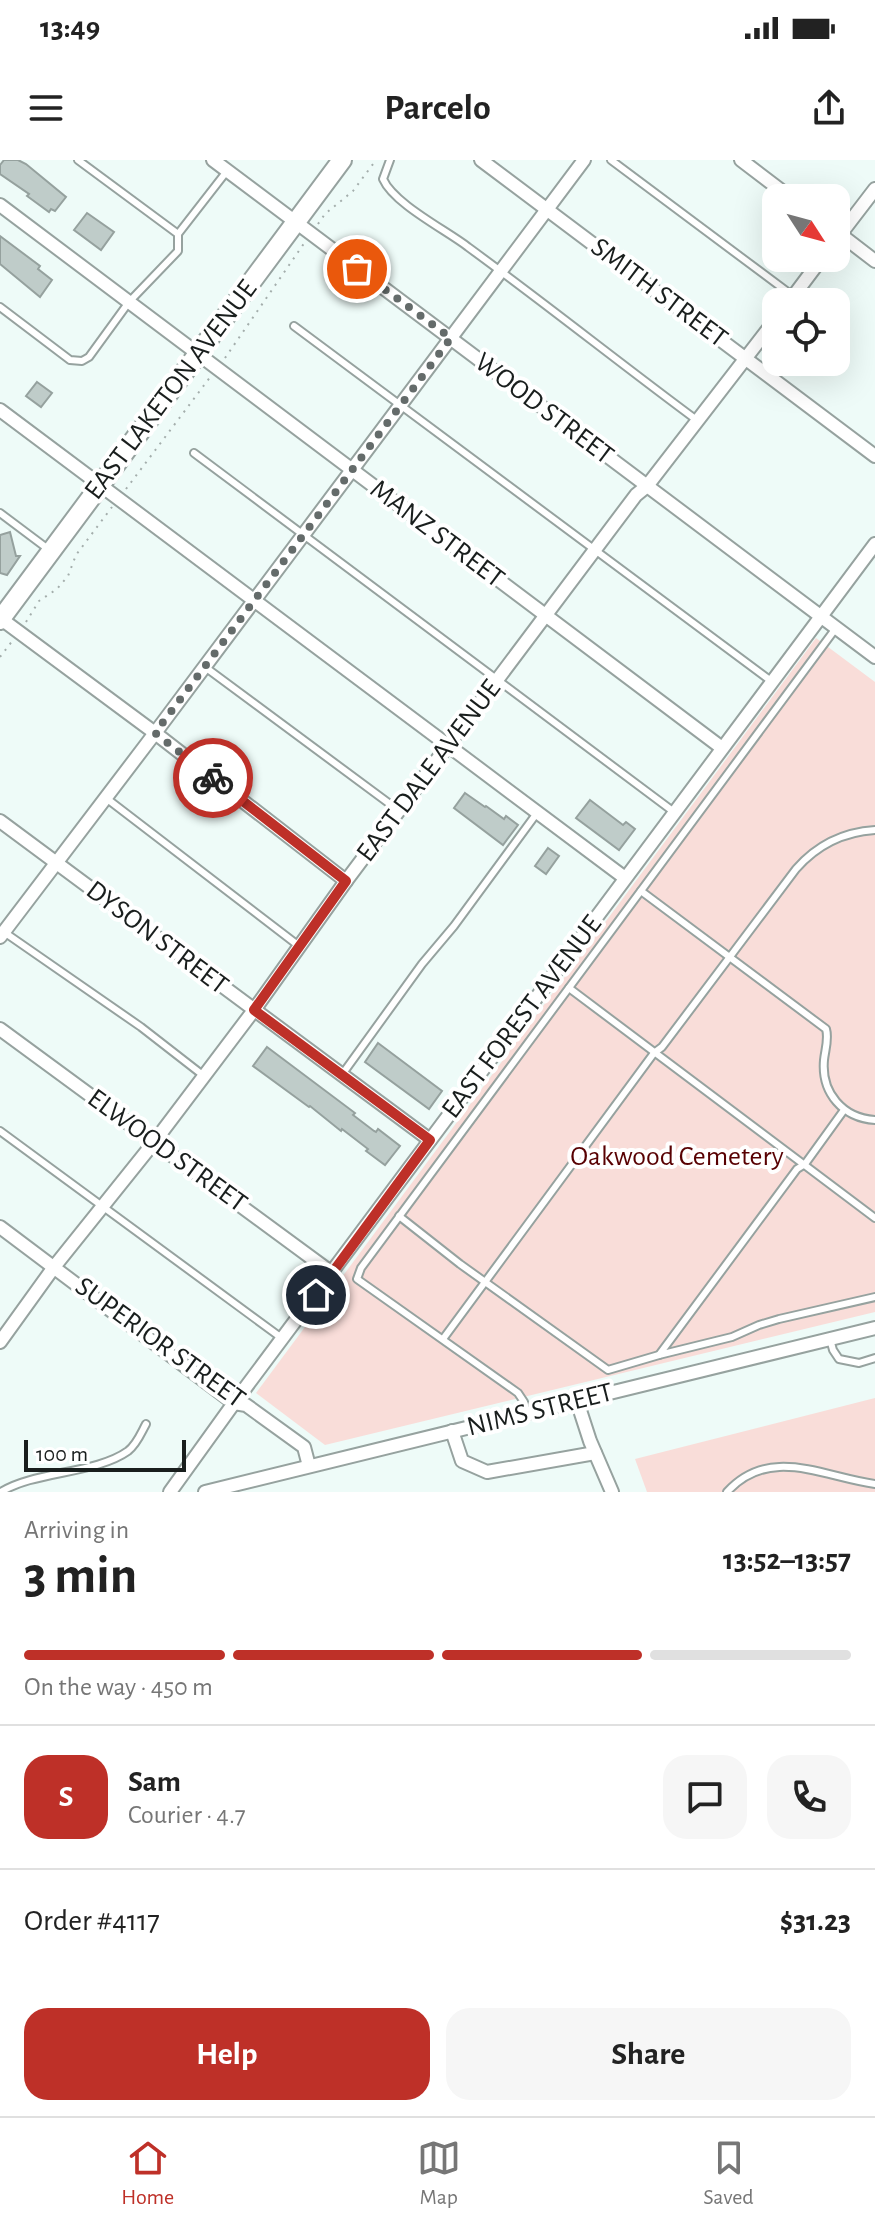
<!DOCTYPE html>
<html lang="en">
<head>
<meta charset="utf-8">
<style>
	:root { --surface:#fff; --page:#f6f6f6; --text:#222; --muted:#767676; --line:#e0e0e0; --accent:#be3028 }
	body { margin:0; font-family:"Alegreya Sans",sans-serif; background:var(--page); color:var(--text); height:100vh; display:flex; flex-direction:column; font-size:30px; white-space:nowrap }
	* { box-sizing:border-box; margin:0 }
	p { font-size:26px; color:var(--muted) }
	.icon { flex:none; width:44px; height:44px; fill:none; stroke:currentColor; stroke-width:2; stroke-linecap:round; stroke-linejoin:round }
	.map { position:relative; height:1332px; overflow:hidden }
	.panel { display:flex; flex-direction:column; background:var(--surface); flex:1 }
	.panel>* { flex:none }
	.needle { width:52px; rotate:126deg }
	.controls { position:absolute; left:762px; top:24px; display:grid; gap:16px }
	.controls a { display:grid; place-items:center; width:88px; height:88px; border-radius:16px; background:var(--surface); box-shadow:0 8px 32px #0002; font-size:40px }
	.scale { position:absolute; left:24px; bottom:20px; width:162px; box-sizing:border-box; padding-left:8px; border:4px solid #191e1d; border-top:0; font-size:22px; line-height:28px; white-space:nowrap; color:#191e1d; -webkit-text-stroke:6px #fff; paint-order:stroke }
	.pin { position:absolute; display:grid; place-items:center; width:68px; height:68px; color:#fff; margin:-34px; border:4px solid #fff; border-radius:50%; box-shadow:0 2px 8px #0007 }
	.courier { position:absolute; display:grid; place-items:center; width:80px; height:80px; margin:-40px; border:6px solid #be3028; border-radius:50%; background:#fff; color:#222; box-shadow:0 2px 10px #0007 }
	.head em { font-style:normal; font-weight:700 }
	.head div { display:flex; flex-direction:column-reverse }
	.head { display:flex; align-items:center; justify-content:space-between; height:136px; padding:0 24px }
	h1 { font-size:52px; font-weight:700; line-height:60px }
	.bar { display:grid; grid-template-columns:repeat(4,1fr); gap:12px 8px; align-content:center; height:96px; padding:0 24px }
	.bar i { height:10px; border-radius:6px; background:var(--line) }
	.bar .active { background:var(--accent) }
	.bar p { grid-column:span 4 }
	.line { display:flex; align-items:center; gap:20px; padding:0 24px; border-top:2px solid var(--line) }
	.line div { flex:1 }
	.round { display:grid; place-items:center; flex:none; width:84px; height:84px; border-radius:24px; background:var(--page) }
	.button { display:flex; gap:16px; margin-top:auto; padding:16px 24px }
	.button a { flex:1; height:92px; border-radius:24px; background:var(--accent); color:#fff; font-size:32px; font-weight:700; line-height:92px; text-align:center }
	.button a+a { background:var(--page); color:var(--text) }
	.status { display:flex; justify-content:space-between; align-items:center; height:56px; padding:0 40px; background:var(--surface); direction:ltr }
	.status svg { height:22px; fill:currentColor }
	header { display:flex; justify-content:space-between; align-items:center; height:104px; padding:0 24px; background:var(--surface); font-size:36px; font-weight:700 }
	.menu { display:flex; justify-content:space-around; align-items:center; height:112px; border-top:2px solid var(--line); background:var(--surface); font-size:22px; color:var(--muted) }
	.menu a { display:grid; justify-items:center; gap:4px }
	.menu .active { color:var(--accent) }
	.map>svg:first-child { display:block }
	.green { fill:#f9ddd9 }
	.building { fill:#bfccc9; stroke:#95a19e; stroke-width:2 }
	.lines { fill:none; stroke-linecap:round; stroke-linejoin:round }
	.lane-casing { stroke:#96a29f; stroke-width:10 }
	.street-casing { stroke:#96a29f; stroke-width:16 }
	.secondary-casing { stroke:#96a29f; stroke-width:22 }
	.path { stroke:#a4aeac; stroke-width:2; stroke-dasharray:2 6; stroke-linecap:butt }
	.lane { stroke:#fff; stroke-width:6 }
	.street { stroke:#fff; stroke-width:12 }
	.secondary { stroke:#fff; stroke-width:18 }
	.done { stroke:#646b6a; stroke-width:8; stroke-dasharray:0 14.4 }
	.route { stroke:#be3028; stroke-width:10 }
	.labels { text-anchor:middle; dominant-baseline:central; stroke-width:8; stroke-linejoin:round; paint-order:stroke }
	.street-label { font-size:28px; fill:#191e1d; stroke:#fff }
	.park-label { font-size:28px; fill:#580002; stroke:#fff }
</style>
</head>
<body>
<div class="status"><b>13:49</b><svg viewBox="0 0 49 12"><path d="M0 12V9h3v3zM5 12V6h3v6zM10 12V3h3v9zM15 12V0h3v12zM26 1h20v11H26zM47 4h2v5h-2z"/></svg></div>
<header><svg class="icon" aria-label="menu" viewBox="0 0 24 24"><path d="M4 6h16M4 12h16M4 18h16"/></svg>Parcelo<svg class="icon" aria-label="share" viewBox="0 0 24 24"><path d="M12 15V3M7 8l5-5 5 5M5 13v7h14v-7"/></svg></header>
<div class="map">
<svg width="875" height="1332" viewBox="0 0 875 1332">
	<rect width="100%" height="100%" fill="#eefbf8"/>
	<g class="green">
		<path d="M 816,478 L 875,522 L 875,1152 L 325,1285 L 256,1233 Z"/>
		<path d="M 875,1238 L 875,1332 L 647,1332 L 635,1299 Z"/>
	</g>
	<g class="building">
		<path d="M 4,0 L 18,0 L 26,4 L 66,37 L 55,51 L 51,49 L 49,52 L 27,36 L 29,34 L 0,14 L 0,5 Z"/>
		<path d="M 87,53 L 114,72 L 101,90 L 74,70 Z"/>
		<path d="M 0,76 L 40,106 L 38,109 L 52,120 L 40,137 L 0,104 Z"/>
		<path d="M 37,222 L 52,233 L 41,247 L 26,236 Z"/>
		<path d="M 10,372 L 16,396 L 20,396 L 7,415 L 0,413 L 0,375 Z"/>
		<path d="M 465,633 L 485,647 L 486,646 L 504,659 L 506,656 L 518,665 L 503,685 L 454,648 Z"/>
		<path d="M 590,640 L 623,665 L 626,662 L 635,669 L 619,690 L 576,658 Z"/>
		<path d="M 548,688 L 559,696 L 546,714 L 535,706 Z"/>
		<path d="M 378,883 L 442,931 L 429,949 L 365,902 Z"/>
		<path d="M 267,887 L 355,953 L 353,955 L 374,971 L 376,972 L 378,969 L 400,986 L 385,1005 L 366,991 L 368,989 L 342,969 L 341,971 L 310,946 L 309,947 L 253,906 Z"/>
	</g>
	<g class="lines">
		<g class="lane-casing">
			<g id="lane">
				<path d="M 78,0 L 178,74"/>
				<path d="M 390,0 L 383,19 C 394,44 446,70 468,87 C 546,144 621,204 698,261"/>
				<path d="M 611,0 L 793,136"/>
				<path d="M 0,147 L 70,200 L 82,201 L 89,197 L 129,142 L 178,91 L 178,74 L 227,11"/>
				<path d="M 294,166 L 771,521"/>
				<path d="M 194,293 L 674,652"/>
				<path d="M 0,353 L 48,389"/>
				<path d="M 205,507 L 398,650"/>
				<path d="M 106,638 L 299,786"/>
				<path d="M 641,731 L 826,869 C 829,879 825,890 824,900 C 821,933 843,958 875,960"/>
				<path d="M 4,772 L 141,867 L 204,916"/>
				<path d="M 569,828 L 875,1058"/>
				<path d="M 341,916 L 422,804 L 454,766 L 537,653"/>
				<path d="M 0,971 L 283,1179"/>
				<path d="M 399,1056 L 460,1104 L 608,1210 L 659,1195 L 797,1009 L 805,1004 L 844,950"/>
				<path d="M 443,1179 L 654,893 L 662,887 L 796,709 C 817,685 843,672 875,670"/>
				<path d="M 830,1179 L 833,1190 L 839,1199 L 859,1203 L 875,1198"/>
				<path d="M 659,1195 L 732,1177 L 759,1165 L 779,1159 L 875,1137"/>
				<path d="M 527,1253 L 524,1242 L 518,1233 L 357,1119 L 361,1108 L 836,468"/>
				<path d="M 1,1332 C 34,1311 96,1314 128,1291 C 137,1284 141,1273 146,1264"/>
				<path d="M 727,1332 C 770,1285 823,1317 875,1324"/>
			</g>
		</g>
		<g class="street-casing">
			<g id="street">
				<path d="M 213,0 L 875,497"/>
				<path d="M 481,0 L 875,296"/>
				<path d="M 741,0 L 791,38"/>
				<path d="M 0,45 L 722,588"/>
				<path d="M 836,71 L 875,101"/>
				<path d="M 836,80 L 875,29"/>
				<path d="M 789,142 L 822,98"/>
				<path d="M 0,250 L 625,718"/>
				<path d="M 0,458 L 155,573 L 346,721"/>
				<path d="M 0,661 L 430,980"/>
				<path d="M 0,777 L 155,573 L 584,0"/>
				<path d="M 0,869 L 332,1113"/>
				<path d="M 0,1067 L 234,1243 L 246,1245 L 304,1287 L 309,1306"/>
				<path d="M 0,1182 L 54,1107 L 155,981 L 254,850 L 346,721 L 636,335 L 647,326 L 776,159"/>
				<path d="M 577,1241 L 590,1281 L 612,1332"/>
				<path d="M 452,1271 L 462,1301 L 487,1312 L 595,1293"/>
				<path d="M 170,1332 L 234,1243 L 875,384"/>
				<path d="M 205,1332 L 875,1168"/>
			</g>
		</g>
		<g class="secondary-casing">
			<path id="secondary" d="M 0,460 L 342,0"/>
		</g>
		<g class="path">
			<path d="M 318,64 L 325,54 L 353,31 L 376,0"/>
			<path d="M 225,198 L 305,82"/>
			<path d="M 126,329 L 211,216"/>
			<path d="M 26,462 L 39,441 L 57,429 L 68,416 L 76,395 L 112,347"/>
			<path d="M 0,497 L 13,480"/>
		</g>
		<use href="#lane" class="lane"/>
		<use href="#street" class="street"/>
		<use href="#secondary" class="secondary"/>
	</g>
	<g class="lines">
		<path class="done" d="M 213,618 L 155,573 L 451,178 L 357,109"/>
		<path class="route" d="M 213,618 L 346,721 L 254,850 L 430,980 L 316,1135"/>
	</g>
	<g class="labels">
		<g class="street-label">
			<text transform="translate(659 133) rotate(37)">SMITH STREET</text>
			<text transform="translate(171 230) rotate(-53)">EAST LAKETON AVENUE</text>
			<text transform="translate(544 249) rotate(37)">WOOD STREET</text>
			<text transform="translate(437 374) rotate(37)">MANZ STREET</text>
			<text transform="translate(429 611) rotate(-53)">EAST DALE AVENUE</text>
			<text transform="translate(157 778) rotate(37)">DYSON STREET</text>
			<text transform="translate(522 857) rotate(-53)">EAST FOREST AVENUE</text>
			<text transform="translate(167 991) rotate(36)">ELWOOD STREET</text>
			<text transform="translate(160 1183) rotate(36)">SUPERIOR STREET</text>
			<text transform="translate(540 1250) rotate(-14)">NIMS STREET</text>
		</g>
		<g class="park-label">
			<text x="677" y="997">Oakwood Cemetery</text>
		</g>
	</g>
</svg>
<div class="controls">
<a><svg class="needle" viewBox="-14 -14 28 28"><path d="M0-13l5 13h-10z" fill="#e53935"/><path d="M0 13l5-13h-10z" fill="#767676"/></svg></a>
<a><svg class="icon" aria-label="locate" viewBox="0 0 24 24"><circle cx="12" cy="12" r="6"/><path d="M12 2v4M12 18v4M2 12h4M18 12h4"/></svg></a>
</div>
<div class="scale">100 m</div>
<div class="pin" style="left:357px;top:109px;background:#ea580c"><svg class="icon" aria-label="bag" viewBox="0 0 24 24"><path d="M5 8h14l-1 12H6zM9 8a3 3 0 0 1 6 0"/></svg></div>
<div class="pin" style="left:316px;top:1135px;background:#1f2937"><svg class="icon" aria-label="home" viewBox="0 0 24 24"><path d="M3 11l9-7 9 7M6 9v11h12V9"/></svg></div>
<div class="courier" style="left:213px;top:618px"><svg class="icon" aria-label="bike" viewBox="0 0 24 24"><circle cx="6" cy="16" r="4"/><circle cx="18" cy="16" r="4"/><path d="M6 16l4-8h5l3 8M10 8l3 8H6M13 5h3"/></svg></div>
</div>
<section class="panel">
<div class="head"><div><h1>3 min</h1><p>Arriving in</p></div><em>13:52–13:57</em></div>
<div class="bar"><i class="active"></i><i class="active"></i><i class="active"></i><i></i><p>On the way · 450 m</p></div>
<div class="line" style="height:144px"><b class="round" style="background:var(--accent);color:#fff">S</b><div><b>Sam</b><p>Courier · 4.7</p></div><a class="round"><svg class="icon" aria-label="chat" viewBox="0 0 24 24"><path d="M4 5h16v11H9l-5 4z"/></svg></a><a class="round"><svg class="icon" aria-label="phone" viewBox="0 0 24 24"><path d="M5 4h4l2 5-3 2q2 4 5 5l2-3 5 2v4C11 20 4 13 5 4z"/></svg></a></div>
<div class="line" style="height:104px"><div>Order #4117</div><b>$31.23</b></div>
<div class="button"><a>Help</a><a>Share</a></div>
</section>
<nav class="menu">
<a class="active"><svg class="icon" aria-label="home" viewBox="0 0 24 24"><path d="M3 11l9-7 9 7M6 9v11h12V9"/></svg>Home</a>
<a><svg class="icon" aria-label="map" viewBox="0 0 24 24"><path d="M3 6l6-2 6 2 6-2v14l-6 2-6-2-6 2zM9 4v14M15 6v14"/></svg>Map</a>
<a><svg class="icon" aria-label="saved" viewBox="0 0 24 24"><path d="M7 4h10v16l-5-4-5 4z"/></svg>Saved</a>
</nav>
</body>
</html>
